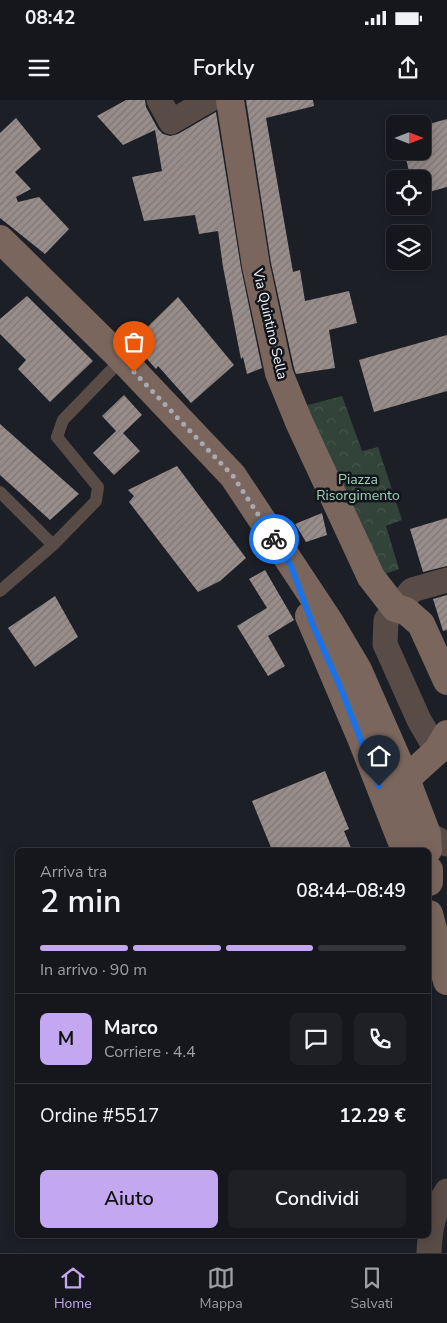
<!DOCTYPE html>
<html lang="it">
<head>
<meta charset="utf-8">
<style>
	:root { --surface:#15171c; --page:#1e2025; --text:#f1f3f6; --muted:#9d9fa3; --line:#34363b; --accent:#c4a7f1 }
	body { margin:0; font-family:"Nunito Sans",sans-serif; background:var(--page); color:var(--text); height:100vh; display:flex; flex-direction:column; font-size:19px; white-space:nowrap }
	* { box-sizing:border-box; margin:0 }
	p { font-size:16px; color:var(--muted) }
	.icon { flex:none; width:28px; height:28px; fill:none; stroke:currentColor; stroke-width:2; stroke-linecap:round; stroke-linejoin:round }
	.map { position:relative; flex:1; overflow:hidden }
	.drawer { position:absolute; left:15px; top:748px; width:416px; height:390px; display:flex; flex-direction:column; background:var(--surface); border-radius:8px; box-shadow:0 2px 12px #0003,0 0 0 1px var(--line) }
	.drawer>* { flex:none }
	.needle { width:32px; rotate:90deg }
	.tools { position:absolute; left:386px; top:15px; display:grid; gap:10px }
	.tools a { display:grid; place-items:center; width:45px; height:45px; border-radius:8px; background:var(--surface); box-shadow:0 2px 12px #0003,0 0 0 1px var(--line); font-size:25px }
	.pin { position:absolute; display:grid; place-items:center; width:42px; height:42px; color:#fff; margin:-51px -21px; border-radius:50% 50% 50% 0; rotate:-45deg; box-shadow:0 0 5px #0007 }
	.pin .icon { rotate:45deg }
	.courier { position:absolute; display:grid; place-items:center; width:50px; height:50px; margin:-25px; border:4px solid #1a73e8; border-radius:50%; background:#fff; color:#222; box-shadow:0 1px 6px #0007 }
	.head em { font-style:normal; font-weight:600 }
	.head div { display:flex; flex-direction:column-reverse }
	.head { display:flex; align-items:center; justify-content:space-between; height:85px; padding:0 25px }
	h1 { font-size:32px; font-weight:600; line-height:38px }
	.bar { display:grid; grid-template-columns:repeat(4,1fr); gap:8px 5px; align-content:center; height:60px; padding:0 25px }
	.bar i { height:6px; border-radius:4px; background:var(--line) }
	.bar .active { background:var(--accent) }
	.bar p { grid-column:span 4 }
	.line { display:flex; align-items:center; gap:12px; padding:0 25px; border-top:1px solid var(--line) }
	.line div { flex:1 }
	.round { display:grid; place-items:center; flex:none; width:52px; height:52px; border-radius:8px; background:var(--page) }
	.cta { display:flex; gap:10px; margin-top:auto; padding:10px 25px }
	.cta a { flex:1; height:58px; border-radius:8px; background:var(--accent); color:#111; font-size:20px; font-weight:600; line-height:58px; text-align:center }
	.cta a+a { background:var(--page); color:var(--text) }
	.status { display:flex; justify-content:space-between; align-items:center; height:35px; padding:0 25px; background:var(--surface); direction:ltr }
	.status svg { height:14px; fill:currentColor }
	header { display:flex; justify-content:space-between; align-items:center; height:65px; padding:0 25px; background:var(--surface); font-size:22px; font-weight:600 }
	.dock { display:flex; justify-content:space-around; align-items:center; height:70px; border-top:1px solid var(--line); background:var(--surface); font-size:14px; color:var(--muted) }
	.dock a { display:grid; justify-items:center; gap:2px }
	.dock .active { color:var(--accent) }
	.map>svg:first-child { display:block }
	.park { fill:url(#park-crowns) }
	.building { fill:url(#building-hatch) }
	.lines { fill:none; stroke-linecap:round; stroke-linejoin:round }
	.service { stroke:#594c47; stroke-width:12 }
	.minor { stroke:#594c47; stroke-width:25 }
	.secondary { stroke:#7a665d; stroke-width:28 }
	.done { stroke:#a8aaaf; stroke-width:5; stroke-dasharray:0 9 }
	.route { stroke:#1a73e8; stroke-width:6 }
	.labels { text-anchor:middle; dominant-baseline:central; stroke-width:5; stroke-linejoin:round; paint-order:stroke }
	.street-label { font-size:14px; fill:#f3f5fa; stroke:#13151c }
	.park-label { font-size:14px; fill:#9cd3b2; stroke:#13151c }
</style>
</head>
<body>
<div class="status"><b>08:42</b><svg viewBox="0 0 49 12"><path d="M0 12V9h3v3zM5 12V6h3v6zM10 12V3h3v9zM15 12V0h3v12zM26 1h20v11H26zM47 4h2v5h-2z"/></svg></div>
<header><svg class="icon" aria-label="menu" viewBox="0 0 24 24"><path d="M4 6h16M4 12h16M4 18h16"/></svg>Forkly<svg class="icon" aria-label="share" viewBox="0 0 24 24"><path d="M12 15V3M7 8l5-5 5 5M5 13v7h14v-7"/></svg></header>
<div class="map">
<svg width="447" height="1153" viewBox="0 0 447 1153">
	<defs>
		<pattern id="park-crowns" width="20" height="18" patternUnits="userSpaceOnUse" patternTransform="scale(1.25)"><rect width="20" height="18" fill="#324339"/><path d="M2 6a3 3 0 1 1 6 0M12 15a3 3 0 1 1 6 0" fill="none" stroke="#46564d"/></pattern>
		<pattern id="building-hatch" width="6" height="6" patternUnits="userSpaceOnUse" patternTransform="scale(1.25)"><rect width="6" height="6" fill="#988d8b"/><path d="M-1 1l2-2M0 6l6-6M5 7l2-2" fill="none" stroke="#7c7675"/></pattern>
	</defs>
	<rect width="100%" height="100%" fill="#1c1f25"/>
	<path class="park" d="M 342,296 L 362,351 L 378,347 L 402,420 L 386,426 L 399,469 L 382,475 L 289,310 Z"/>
	<g class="building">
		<path d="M 126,0 L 145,0 L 146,7 L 158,29 L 163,34 L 170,36 L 178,34 L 216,12 L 241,168 L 262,268 L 247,274 L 243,257 L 241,259 L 223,167 L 218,131 L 199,134 L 195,115 L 144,121 L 132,77 L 162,71 L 155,30 L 123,45 L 97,16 Z"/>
		<path d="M 246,0 L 313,0 L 314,6 L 266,18 L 293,172 L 300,170 L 305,201 L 349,191 L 357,223 L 329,230 L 335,268 L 296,274 L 294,268 L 271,163 Z"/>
		<path d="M 16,18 L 41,49 L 15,72 L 31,89 L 16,97 L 18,102 L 39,97 L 69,129 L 45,154 L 0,118 L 0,33 Z"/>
		<path d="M 447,19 L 447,87 L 422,94 L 422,79 L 411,79 L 404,51 L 422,51 L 422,26 Z"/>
		<path d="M 27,196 L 93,261 L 50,302 L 18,269 L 26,260 L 0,234 L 0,219 Z"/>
		<path d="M 178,197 L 234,265 L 191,303 L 158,266 L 156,269 L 132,242 Z"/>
		<path d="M 447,235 L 447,291 L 374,312 L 359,260 Z"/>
		<path d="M 124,295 L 142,315 L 123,333 L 140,351 L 114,375 L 93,353 L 116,331 L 102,316 Z"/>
		<path d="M 0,324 L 79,394 L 50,420 L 0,375 Z"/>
		<path d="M 177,366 L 246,458 L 220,481 L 198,492 L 129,402 L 134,396 L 128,390 Z"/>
		<path d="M 322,413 L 327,435 L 306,442 L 295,424 Z"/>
		<path d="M 447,418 L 447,466 L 423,472 L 410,429 Z"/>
		<path d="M 265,470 L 294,520 L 268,536 L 285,566 L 268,576 L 237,526 L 267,508 L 249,479 Z"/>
		<path d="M 447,495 L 447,530 L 443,531 L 433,499 Z"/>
		<path d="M 55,496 L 78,537 L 35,567 L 8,528 Z"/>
		<path d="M 325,671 L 349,729 L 344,731 L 352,750 L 272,750 L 252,701 Z"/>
	</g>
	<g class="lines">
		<g class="service">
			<path d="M 0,392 L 53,445 L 96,401 L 98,387 L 57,337 L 63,320 L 122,259"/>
			<path d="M 0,491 L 53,445"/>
		</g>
		<g class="minor">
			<path d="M 159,0 L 171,22 L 209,0"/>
			<path d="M 437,651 L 419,620 L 385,544 L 386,520 L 412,490 L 447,480"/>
			<path d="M 427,734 L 447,744"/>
			<path d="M 429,1153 C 430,1128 433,1112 447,1091"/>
		</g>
		<g class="secondary">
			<path d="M 230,0 L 256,166 L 279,273 L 299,322 L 371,477 L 395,508 L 406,511 L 421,524 L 447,581"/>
			<path d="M 0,139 L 122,259 L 233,376 L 329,521 L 358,570 L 406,679 L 427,734 L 428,750"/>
			<path d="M 309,516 L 361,638 L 405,750"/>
			<path d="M 406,679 L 437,651 L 447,634"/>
			<path d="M 429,770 L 429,782"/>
			<path d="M 429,814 L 447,881"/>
		</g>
	</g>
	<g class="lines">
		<path class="done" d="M 134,272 L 233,376 L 274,439"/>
		<path class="route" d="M 274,439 L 291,466 L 312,523 L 341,589 L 379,686"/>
	</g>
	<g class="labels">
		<g class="street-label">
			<text transform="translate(270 224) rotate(77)">Via Quintino Sella</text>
		</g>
		<g class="park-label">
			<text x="358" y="379">Piazza<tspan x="358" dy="16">Risorgimento</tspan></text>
		</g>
	</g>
</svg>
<div class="tools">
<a><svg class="needle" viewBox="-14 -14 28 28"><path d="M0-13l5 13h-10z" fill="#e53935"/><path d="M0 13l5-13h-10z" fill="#9d9fa3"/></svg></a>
<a><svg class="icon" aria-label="locate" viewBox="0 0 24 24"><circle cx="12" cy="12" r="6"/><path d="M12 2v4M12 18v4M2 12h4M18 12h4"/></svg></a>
<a><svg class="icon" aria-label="layers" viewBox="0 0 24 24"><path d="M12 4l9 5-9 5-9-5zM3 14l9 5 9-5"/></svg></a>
</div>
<div class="pin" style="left:134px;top:272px;background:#ea580c"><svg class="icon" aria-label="bag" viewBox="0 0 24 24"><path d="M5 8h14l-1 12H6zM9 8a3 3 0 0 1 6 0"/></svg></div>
<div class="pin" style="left:379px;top:686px;background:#1f2937"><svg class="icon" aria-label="home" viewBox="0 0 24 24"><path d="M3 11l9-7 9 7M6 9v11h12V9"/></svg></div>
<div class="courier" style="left:274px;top:439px"><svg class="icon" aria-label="bike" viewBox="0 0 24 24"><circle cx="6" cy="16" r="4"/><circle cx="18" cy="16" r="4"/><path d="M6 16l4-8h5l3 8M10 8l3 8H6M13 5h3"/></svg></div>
<section class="drawer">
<div class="head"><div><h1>2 min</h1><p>Arriva tra</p></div><em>08:44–08:49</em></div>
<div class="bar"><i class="active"></i><i class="active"></i><i class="active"></i><i></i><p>In arrivo · 90 m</p></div>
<div class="line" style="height:90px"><b class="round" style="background:var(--accent);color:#111">M</b><div><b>Marco</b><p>Corriere · 4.4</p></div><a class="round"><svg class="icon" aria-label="chat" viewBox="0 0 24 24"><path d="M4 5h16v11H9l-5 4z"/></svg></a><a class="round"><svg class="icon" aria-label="phone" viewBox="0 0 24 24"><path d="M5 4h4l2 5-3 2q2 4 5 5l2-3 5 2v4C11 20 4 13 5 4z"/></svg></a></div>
<div class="line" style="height:65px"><div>Ordine #5517</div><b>12.29 €</b></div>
<div class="cta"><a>Aiuto</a><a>Condividi</a></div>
</section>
</div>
<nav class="dock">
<a class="active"><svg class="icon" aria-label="home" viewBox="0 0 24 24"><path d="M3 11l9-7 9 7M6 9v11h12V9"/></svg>Home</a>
<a><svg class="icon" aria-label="map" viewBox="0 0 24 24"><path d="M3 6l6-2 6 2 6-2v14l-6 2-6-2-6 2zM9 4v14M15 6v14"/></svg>Mappa</a>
<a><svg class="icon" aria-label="saved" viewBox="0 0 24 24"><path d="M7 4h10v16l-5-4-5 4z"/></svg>Salvati</a>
</nav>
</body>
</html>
